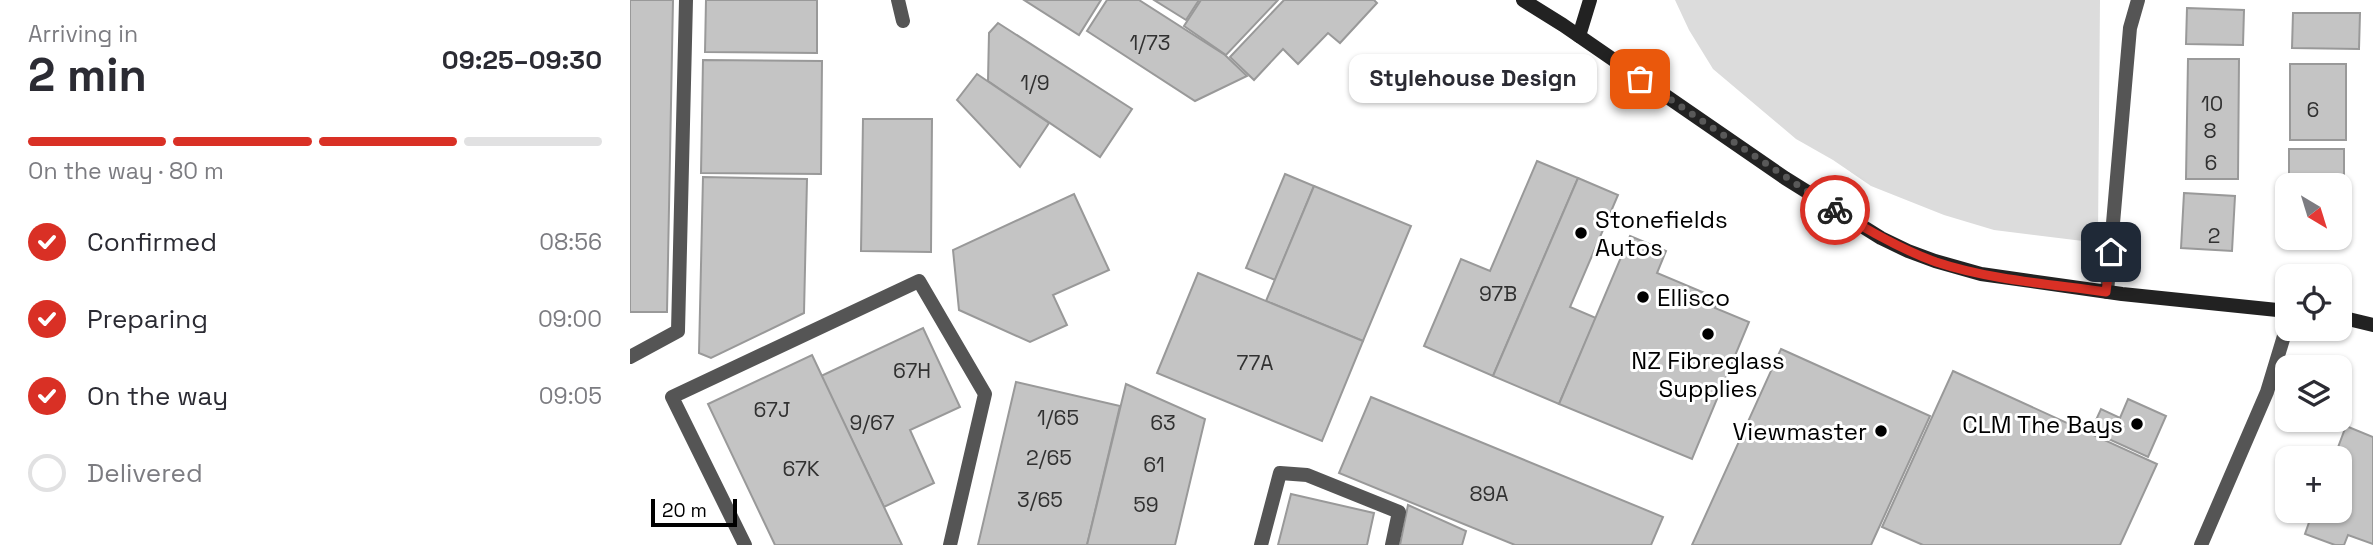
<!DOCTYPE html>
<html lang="en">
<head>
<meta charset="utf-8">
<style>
	:root { --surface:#fff; --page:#f2f2f3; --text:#2b2b33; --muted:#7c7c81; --line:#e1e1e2; --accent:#d93025 }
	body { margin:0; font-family:"Space Grotesk",sans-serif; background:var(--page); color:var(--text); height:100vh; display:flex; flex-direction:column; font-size:26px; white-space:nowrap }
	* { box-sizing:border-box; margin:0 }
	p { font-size:23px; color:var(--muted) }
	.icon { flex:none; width:38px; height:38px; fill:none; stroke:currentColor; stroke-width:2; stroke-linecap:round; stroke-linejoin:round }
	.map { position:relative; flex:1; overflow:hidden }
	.drawer { display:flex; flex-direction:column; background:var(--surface); width:630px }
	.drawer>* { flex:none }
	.needle { width:46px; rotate:142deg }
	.tools { position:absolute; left:1645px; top:173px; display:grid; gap:14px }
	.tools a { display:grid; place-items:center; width:77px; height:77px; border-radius:14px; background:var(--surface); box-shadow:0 2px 5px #0004; font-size:35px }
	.scale { position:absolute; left:21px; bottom:18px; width:86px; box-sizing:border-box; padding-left:7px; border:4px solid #000; border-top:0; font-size:19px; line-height:24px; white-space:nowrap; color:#000; -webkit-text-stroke:5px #fff; paint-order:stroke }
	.pin { position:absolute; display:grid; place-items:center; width:60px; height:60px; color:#fff; margin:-30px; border-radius:14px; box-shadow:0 4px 10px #0006 }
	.courier { position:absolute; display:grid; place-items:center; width:70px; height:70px; margin:-35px; border:5px solid #d93025; border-radius:50%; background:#fff; color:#222; box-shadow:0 2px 9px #0007 }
	.bubble { position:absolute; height:49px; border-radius:14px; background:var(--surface); box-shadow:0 2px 5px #0004; font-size:23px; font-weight:700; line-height:49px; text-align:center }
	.headline em { font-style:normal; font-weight:700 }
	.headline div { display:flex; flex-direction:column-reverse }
	.headline { display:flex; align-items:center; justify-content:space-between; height:119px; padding:0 28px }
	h1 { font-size:46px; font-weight:700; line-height:52px }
	.bar { display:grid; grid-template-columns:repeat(4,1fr); gap:10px 7px; align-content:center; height:84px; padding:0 28px }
	.bar i { height:9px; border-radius:5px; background:var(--line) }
	.bar .active { background:var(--accent) }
	.bar p { grid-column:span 4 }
	ol { padding:0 28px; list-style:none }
	li { display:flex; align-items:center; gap:21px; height:77px }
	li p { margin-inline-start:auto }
	li .icon { padding:7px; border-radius:50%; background:var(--accent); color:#fff; stroke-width:4 }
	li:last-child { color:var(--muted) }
	li i { width:38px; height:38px; border:4px solid var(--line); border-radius:50% }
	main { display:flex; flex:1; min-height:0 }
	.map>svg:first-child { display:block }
	.green { fill:#dcdcdc }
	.building { fill:#c4c4c4; stroke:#999; stroke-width:2 }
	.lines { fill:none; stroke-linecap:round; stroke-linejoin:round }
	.lane { stroke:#555; stroke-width:14 }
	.street { stroke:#555; stroke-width:14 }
	.secondary { stroke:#222; stroke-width:14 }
	.done { stroke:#595959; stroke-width:7; stroke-dasharray:0 12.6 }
	.route { stroke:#d93025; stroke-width:9 }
	.poi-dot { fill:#000; stroke:#fff; stroke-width:2.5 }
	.labels { text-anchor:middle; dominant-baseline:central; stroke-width:6; stroke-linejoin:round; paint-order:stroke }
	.number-label { font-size:21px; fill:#313131 }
	.poi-label { font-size:24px; fill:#000; stroke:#fff; text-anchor:start }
</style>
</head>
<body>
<main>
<section class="drawer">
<div class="headline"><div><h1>2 min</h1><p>Arriving in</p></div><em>09:25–09:30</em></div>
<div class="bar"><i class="active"></i><i class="active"></i><i class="active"></i><i></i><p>On the way · 80 m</p></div>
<ol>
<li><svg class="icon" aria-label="check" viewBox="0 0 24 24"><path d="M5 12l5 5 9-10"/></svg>Confirmed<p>08:56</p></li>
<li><svg class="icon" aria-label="check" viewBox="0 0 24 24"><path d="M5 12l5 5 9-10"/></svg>Preparing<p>09:00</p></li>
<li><svg class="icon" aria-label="check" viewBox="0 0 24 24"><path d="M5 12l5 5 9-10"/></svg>On the way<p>09:05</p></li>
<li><i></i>Delivered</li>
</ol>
</section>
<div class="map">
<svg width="1743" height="545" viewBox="0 0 1743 545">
	<rect width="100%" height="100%" fill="#fff"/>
	<path class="green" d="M 1045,0 L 1470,0 L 1468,235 L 1461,242 L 1364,230 L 1314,215 L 1241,186 L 1203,160 L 1166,139 L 1083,69 L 1059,30 Z"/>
	<g class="building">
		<path d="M 0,0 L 43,0 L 37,312 L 0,312 Z"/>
		<path d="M 76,0 L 187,0 L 187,53 L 75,52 Z"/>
		<path d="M 394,0 L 471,0 L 449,35 Z"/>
		<path d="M 477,0 L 509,0 L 595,55 L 617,76 L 565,101 L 457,31 Z"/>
		<path d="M 524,0 L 569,0 L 556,20 Z"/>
		<path d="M 571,0 L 648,0 L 596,55 L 554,26 Z"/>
		<path d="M 654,0 L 744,0 L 747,3 L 710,43 L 698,33 L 668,64 L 653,49 L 624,80 L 600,57 Z"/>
		<path d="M 1557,8 L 1614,10 L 1613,45 L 1556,44 Z"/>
		<path d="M 1663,13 L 1730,13 L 1729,49 L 1662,48 Z"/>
		<path d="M 368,23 L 502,109 L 470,157 L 358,81 L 359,33 Z"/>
		<path d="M 1558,59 L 1609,59 L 1608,179 L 1556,179 Z"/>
		<path d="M 73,60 L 192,61 L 191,174 L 71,173 Z"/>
		<rect x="1660" y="64" width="56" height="76"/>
		<path d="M 347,74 L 419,123 L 390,167 L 327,100 Z"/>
		<path d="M 233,119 L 302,119 L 301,252 L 231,251 Z"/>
		<path d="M 1659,149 L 1714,149 L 1714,226 L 1710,226 L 1710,186 L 1659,186 Z"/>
		<path d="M 907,161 L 948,178 L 863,376 L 794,346 L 831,259 L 860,271 Z"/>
		<path d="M 655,174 L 684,186 L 645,280 L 616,268 Z"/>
		<path d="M 73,177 L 177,179 L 174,313 L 81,358 L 69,353 Z"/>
		<path d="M 948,178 L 988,195 L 940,307 L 966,318 L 929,404 L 863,376 Z"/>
		<path d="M 684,186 L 781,226 L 733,341 L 636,301 Z"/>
		<path d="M 1554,193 L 1605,196 L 1602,251 L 1551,248 Z"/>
		<path d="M 444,194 L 479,270 L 423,295 L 437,325 L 400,342 L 329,310 L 323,250 Z"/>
		<path d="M 1000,236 L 1036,251 L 1027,273 L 1089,299 L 1085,308 L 1119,322 L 1062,459 L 929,404 Z"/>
		<path d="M 568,273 L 733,341 L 692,441 L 527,373 Z"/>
		<path d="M 293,328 L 330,407 L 280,430 L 304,483 L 254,507 L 191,376 Z"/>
		<path d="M 1151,349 L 1300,416 L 1241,545 L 1062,545 Z"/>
		<path d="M 182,355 L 272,545 L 145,545 L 78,404 Z"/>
		<path d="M 1323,371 L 1527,464 L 1490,545 L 1293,545 L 1252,527 Z"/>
		<path d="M 386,382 L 490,406 L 457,545 L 348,545 Z"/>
		<path d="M 496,384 L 575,419 L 545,545 L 457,545 Z"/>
		<path d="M 741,397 L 1033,517 L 1021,545 L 885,545 L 709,473 Z"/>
		<path d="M 1498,399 L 1536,416 L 1518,457 L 1461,431 L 1471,409 L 1490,418 Z"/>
		<path d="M 1716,426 L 1743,437 L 1743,544 L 1718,535 L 1714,545 L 1705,545 L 1675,534 L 1683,511 L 1710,511 L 1710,458 L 1704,458 Z"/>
		<path d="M 661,494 L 744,513 L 737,545 L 648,545 Z"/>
		<path d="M 778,505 L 836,531 L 832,545 L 770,545 Z"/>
	</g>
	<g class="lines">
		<g class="lane">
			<path d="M 0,357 L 48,331 L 56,0"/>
			<path d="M 115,545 L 42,397 L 289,281 L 355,394 L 320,545"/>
			<path d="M 631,545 L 650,473 L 677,475 L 769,512 L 762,545"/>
		</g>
		<g class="street">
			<path d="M 268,0 L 273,21"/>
			<path d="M 1477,292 L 1500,28 L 1508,0"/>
			<path d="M 1571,545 L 1637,392 L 1657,326"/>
		</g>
		<g class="secondary">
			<path d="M 893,0 L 933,25 L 1155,178 L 1251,238 L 1278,251 L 1305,261 L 1351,274 L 1492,294 L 1657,311"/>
			<path d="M 949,36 L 960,0"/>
			<path d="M 1710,317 L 1743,325"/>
		</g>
	</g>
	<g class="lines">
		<path class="done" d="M 1010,79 L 1205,210"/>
		<path class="route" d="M 1205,210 C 1237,230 1270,249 1306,262 C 1360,280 1420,284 1476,292 L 1481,252"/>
	</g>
	<g class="poi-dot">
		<circle cx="951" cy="233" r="7"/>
		<circle cx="1013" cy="297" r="7"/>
		<circle cx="1078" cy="334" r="7"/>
		<circle cx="1507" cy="424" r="7"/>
		<circle cx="1251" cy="431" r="7"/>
	</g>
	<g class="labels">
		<g class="number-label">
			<text x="520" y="42">1/73</text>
			<text x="405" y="82">1/9</text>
			<text x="1582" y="103">10</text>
			<text x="1683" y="109">6</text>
			<text x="1580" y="130">8</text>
			<text x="1581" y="162">6</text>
			<text x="1584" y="235">2</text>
			<text x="868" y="293">97B</text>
			<text x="625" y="362">77A</text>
			<text x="282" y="370">67H</text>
			<text x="142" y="409">67J</text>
			<text x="428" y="417">1/65</text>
			<text x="242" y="422">9/67</text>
			<text x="533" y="422">63</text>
			<text x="419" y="457">2/65</text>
			<text x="524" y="464">61</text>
			<text x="171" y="468">67K</text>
			<text x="859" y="493">89A</text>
			<text x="410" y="499">3/65</text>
			<text x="516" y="504">59</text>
		</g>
		<g class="poi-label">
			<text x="965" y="219">Stonefields<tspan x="965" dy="28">Autos</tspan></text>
			<text x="1027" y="297">Ellisco</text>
			<text x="1078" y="360" text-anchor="middle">NZ Fibreglass<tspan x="1078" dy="28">Supplies</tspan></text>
			<text x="1493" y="424" text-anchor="end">CLM The Bays</text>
			<text x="1237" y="431" text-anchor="end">Viewmaster</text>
		</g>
	</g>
</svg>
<div class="tools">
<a><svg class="needle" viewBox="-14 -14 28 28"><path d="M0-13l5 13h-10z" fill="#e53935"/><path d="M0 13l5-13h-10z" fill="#7c7c81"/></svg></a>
<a><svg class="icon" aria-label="locate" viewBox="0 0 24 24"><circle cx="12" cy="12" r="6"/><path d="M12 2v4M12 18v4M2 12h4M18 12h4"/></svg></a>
<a><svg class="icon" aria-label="layers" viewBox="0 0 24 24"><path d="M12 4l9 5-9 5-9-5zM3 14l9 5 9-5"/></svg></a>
<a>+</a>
</div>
<div class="scale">20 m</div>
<div class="pin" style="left:1010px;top:79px;background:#ea580c"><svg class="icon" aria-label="bag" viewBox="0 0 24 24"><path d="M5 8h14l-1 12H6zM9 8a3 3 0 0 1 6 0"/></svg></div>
<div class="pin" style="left:1481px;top:252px;background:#1f2937"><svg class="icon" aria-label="home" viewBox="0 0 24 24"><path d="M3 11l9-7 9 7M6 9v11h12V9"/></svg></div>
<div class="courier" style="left:1205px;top:210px"><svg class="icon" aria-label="bike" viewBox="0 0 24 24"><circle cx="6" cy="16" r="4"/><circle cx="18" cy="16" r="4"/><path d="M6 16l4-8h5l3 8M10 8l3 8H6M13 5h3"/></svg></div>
<div class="bubble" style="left:719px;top:54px;width:248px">Stylehouse Design</div>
</div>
</main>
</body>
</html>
